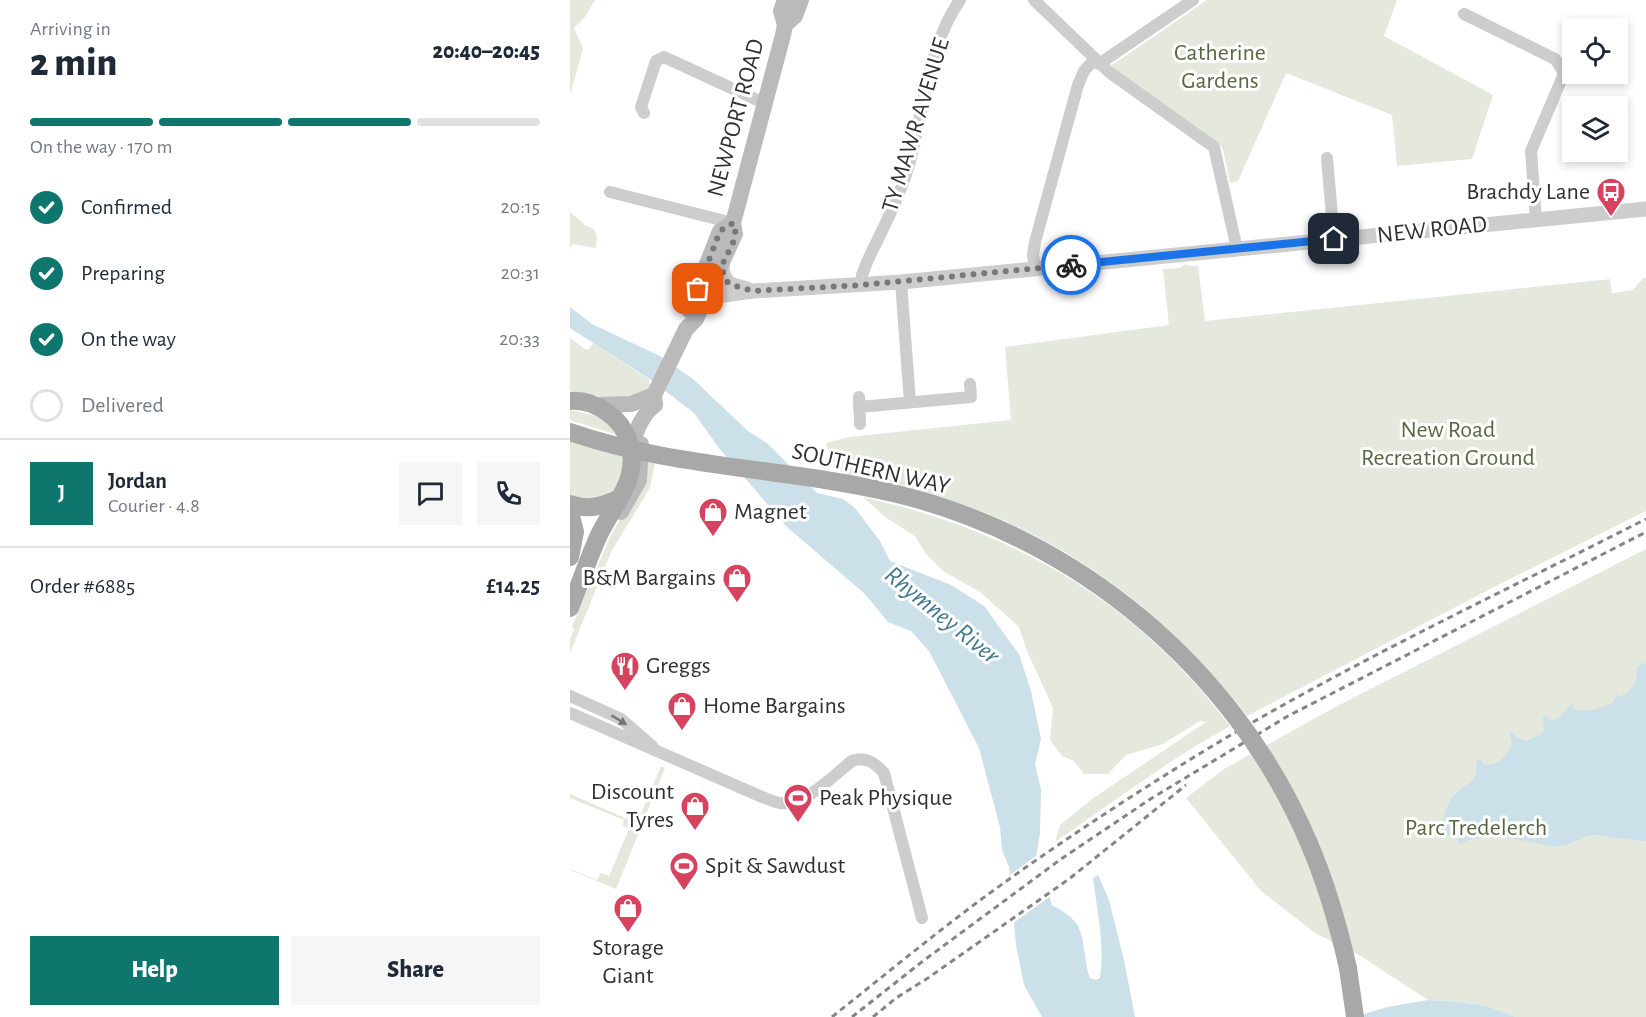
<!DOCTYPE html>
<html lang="en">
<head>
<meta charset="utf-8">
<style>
	:root { --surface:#fff; --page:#f6f6f7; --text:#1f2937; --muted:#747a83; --line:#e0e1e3; --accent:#0f766e }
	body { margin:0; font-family:"Alegreya Sans",sans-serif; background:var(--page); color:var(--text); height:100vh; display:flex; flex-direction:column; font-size:22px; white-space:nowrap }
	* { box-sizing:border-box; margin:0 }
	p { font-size:20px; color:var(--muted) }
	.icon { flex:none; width:33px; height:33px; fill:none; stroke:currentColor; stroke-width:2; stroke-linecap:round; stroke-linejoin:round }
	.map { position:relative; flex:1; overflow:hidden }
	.side { display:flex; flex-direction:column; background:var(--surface); width:570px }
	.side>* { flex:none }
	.fabs { position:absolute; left:992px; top:18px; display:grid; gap:12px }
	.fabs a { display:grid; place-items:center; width:66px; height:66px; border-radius:0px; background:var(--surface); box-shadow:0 3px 9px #0003; font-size:30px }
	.pin { position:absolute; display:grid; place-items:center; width:51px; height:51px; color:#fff; margin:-26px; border-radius:12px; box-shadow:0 3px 9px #0006 }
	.courier { position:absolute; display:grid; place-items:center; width:60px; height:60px; margin:-30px; border:4px solid #1a73e8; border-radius:50%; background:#fff; color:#222; box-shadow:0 2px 8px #0007 }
	.summary em { font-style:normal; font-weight:800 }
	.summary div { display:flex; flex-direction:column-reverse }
	.summary { display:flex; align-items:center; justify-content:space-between; height:102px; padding:0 30px }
	h1 { font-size:39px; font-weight:800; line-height:45px }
	.bar { display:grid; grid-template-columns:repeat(4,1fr); gap:9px 6px; align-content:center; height:72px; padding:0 30px }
	.bar i { height:8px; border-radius:4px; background:var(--line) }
	.bar .current { background:var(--accent) }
	.bar p { grid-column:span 4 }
	.line { display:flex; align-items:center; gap:15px; padding:0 30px; border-top:2px solid var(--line) }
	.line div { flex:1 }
	.round { display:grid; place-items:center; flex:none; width:63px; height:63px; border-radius:0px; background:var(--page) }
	ol { padding:0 30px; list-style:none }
	li { display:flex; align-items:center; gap:18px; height:66px }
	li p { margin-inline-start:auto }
	li .icon { padding:6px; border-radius:50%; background:var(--accent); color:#fff; stroke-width:4 }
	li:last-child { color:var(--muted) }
	li i { width:33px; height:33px; border:3px solid var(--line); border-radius:50% }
	.action { display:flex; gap:12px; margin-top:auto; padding:12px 30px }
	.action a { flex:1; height:69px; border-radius:0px; background:var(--accent); color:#fff; font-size:24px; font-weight:800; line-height:69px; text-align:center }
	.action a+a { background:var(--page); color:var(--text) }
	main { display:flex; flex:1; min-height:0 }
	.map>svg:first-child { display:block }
	.green { fill:#e5e9dd }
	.water { fill:#cbe0e8 }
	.pier { fill:#fff }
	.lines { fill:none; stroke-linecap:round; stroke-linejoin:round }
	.minor { stroke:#cdcdcd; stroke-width:12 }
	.tertiary { stroke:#cdcdcd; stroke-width:15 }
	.secondary { stroke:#bababa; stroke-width:16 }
	.primary { stroke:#a8a8a8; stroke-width:18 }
	.rail { stroke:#858585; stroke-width:3; stroke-dasharray:6 4.5; stroke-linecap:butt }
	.primary-bridge { stroke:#a8a8a8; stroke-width:18 }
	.oneway { fill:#777 }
	.done { stroke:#787878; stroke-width:6; stroke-dasharray:0 10.8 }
	.route { stroke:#1a73e8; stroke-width:8 }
	.labels { text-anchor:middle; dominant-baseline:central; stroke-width:6; stroke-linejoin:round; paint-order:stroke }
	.park-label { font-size:24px; fill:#586941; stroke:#fff }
	.street-label { font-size:24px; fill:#303030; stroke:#fff }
	.poi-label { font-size:24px; fill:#303030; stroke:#fff; text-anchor:start }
	.water-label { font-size:26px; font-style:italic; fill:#44798d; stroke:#fff }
</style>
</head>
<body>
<main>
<section class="side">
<div class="summary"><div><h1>2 min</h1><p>Arriving in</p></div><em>20:40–20:45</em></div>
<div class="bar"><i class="current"></i><i class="current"></i><i class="current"></i><i></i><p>On the way · 170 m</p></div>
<ol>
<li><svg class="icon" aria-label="check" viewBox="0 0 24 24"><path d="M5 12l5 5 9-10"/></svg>Confirmed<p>20:15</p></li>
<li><svg class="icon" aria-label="check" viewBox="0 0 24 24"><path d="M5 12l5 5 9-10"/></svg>Preparing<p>20:31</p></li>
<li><svg class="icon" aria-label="check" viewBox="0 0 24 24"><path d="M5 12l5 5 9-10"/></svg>On the way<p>20:33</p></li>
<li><i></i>Delivered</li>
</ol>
<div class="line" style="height:108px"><b class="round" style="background:var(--accent);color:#fff">J</b><div><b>Jordan</b><p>Courier · 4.8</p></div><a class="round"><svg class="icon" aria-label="chat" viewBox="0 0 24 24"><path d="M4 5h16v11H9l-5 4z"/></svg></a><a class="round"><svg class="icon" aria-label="phone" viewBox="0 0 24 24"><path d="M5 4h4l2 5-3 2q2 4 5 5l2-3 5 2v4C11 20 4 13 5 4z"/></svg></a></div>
<div class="line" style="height:78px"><div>Order #6885</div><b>£14.25</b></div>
<div class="action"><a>Help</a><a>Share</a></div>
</section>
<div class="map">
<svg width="1076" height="1017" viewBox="0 0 1076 1017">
	<rect width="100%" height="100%" fill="#fff"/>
	<g class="green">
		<path d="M 0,0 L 25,0 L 15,17 L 4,28 L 13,49 L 0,95 Z"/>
		<path d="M 637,0 L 827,0 L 814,36 L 923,95 L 902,159 L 827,166 L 822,115 L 716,73 L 668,181 L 660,183 L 653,150 L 650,144 L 647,145 L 542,67 L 542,65 Z"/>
		<path d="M 0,212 L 15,225 L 24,229 L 27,237 L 26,248 L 2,244 L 0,250 Z"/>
		<path d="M 615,264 L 621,266 L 628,266 L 635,321 L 1040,279 L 1042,293 L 1063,290 L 1073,278 L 1076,278 L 1076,511 L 924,587 L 677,716 C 603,619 505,543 389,503 C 365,494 340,487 315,481 C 303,479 284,478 274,473 C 264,468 259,453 256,443 L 279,437 L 441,420 L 435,347 L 599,325 L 593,269 L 610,268 Z"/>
		<path d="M 0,338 L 15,349 L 19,349 L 23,343 L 80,380 L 79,382 L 81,387 L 79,390 L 46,400 L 0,391 Z"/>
		<path d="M 0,410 L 32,417 L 51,436 L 0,420 Z"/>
		<path d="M 0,441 L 55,457 C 55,470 50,495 34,499 C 25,501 10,498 0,497 Z"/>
		<path d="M 73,461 L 85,463 L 80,488 L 41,552 L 0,653 L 0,639 L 4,630 L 2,626 L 41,535 L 63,498 Z"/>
		<path d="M 293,497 C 444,531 566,601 660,726 C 598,760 542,803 485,842 L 490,825 L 522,799 L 636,722 L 630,721 L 593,744 L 556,755 L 538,774 L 514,774 L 504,761 L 492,756 L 480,740 L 483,708 L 457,651 L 449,627 L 410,592 L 373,571 L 356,554 L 345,536 L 315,517 Z"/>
		<path d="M 1076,549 L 1076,1017 L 946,1017 L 917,1006 L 889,1002 L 858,1000 L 792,957 L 745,933 L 691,891 L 616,798 L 654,769 L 767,706 Z"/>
		<path d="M 91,766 L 95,768 L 46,889 L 0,870 L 0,869 L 27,880 L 31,873 L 39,876 L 59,829 L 52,825 L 54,820 L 0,798 L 0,794 L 67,823 Z"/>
	</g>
	<g class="water">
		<path d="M 0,307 L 22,324 L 90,356 L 123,379 L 179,432 L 197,443 L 247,493 L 273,499 L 285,508 L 310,541 L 320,561 L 381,585 L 414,606 L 449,654 L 461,691 L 471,739 L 465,765 L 471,789 L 470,833 L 466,857 L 482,905 C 491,910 502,916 508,926 C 515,940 514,962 520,978 L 525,980 L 530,978 C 535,945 527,911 523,878 L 528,875 L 539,900 L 554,960 L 565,1017 L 472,1017 L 454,985 L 446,945 L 439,867 L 432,850 L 430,827 L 409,748 L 359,651 L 341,631 L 318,622 L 295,594 L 217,527 L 149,448 L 124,413 L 81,380 L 0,328 Z"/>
		<path d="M 1076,663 L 1076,841 C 1058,840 1042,837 1026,835 C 1014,834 1002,845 990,846 C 980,847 971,844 962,842 C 943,838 904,833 889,845 L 886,837 L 878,835 L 871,837 C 872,823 874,811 881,799 C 891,784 910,785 906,762 L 910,759 L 914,764 C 928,767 936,756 942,744 L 940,733 L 944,733 L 946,737 L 956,741 L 970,735 L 974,731 L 973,717 L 977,716 L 979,720 C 993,721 993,708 1002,704 L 1005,709 C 1017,713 1032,708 1042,703 L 1047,694 L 1048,697 C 1062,692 1068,682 1067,668 L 1071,664 Z"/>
		<path d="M 858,1000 L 889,1002 L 917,1006 L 946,1017 L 785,1017 L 817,1007 Z"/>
	</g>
	<path class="pier" d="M 470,853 L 469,857 L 482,895 L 442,924 L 437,877 Z"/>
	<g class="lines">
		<g class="minor">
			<path d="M 464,0 L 539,72 L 644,147 L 667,249"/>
			<path d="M 894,14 L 985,59 L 993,71 L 993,76 L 961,151 L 966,220"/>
			<path d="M 529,64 L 623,0"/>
			<path d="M 74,113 L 71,107 L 86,61 L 94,57 L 196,104"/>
			<path d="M 757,158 L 764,239"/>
			<path d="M 40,192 L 163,223"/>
			<path d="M 465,269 L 463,255 L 465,242 L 508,85 L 514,71 L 524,60"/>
			<path d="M 331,282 L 340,402"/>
			<path d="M 292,285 L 292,275 L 297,262 C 312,230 329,199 339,165 C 354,111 357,47 390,0"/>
			<path d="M 289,397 L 290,424"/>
			<path d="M 289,407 L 401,397 L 400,384"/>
			<path d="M 0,696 L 51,719 L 82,746"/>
			<path d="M 0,713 L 192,797 C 198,799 204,802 210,803 C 234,807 264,775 282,761 C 296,756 305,763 314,773 L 352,918"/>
		</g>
		<g class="tertiary">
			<path d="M 152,265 L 153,274 L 159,284 L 177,289"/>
			<path d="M 135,301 L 147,296 L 183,291 L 331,282 L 1076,209"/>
		</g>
		<g class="secondary">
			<path d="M 215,0 L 211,11 L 215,25"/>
			<path d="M 119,310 L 150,231 L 163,223"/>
			<path d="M 28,405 L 61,404 L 84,395"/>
			<path d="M 60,447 C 66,432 72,414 85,405 L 84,395 L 116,329 L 126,319 L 165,234 L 163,223 L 213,35 L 215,25 L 225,16 L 231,0"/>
			<path d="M 51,512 L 69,480 L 71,444"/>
		</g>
		<g class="primary">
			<path d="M 0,401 C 14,400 27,405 38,413 C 59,428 66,453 59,478 C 54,495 37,518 29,535 C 18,559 10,584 0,608"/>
			<path d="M 0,504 C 18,510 31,507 48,499"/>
			<path d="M 0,512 L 5,532 L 0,557"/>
			<path d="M 778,968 L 785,1017"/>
		</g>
		<g class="rail">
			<path d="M 262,1017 C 312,977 362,936 413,898 C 480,849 550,803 621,759 C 767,669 923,597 1076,519"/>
			<path d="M 282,1017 L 353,961 L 491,859 L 582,798 L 718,716 L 1076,532"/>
			<path d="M 303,1017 L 326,998 L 358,978 L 499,879 L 616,785"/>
		</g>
		<path class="primary-bridge" d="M 0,432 C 103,468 217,468 323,493 C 506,536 664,668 738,841 C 756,882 768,924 778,968"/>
	</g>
	<defs><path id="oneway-solid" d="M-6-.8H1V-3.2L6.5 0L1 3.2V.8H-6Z" transform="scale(1.5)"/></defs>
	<use class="oneway" href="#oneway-solid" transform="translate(49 720) rotate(32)"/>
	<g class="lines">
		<path class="done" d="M 128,289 L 150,231 L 163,223 C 164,226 166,230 165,233 C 164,254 142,262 159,284 L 183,291 L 292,285 L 501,265"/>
		<path class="route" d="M 501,265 L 764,239"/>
	</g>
	<defs>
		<g id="bus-pin" transform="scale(1.5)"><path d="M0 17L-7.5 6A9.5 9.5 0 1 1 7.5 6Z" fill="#d7425e" stroke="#fff"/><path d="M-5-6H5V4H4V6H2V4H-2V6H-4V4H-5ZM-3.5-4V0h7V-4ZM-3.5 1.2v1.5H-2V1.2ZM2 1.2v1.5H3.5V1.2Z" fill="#fff"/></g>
		<g id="shop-pin" transform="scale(1.5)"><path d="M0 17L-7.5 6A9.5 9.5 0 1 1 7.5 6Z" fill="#d7425e" stroke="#fff"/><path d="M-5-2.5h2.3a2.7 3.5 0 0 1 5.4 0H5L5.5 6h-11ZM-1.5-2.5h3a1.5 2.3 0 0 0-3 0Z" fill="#fff"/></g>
		<g id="restaurant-pin" transform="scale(1.5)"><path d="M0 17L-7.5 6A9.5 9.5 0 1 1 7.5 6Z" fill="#d7425e" stroke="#fff"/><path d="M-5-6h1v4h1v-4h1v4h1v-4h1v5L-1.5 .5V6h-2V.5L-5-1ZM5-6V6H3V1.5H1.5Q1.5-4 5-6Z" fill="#fff"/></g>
		<g id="stadium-pin" transform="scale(1.5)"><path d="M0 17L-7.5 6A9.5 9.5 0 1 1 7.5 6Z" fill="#d7425e" stroke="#fff"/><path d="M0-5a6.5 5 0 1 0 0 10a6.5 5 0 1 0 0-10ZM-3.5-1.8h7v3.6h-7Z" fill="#fff"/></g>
	</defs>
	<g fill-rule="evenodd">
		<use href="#bus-pin" x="1041" y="192"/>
		<use href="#shop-pin" x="143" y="512"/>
		<use href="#shop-pin" x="167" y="578"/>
		<use href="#restaurant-pin" x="55" y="666"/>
		<use href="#shop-pin" x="112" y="706"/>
		<use href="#stadium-pin" x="228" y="798"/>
		<use href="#shop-pin" x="125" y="806"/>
		<use href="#stadium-pin" x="114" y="866"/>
		<use href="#shop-pin" x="58" y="908"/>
	</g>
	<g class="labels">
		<g class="park-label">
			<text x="650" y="53">Catherine<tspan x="650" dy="28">Gardens</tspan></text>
			<text x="878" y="430">New Road<tspan x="878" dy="28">Recreation Ground</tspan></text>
			<text x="906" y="828">Parc Tredelerch</text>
		</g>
		<g class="street-label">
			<text transform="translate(166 118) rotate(-75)">NEWPORT ROAD</text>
			<text transform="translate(346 125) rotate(-73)">TY MAWR AVENUE</text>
			<text transform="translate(862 230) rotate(-6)">NEW ROAD</text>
			<text transform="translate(301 469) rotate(13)">SOUTHERN WAY</text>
		</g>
		<g class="poi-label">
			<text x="1020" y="192" text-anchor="end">Brachdy Lane</text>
			<text x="164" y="512">Magnet</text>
			<text x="146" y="578" text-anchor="end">B&amp;M Bargains</text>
			<text x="76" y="666">Greggs</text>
			<text x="133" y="706">Home Bargains</text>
			<text x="104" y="792" text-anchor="end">Discount<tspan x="104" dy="28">Tyres</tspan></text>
			<text x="249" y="798">Peak Physique</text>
			<text x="135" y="866">Spit &amp; Sawdust</text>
			<text x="58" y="948" text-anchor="middle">Storage<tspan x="58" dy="28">Giant</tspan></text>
		</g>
		<g class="water-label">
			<text transform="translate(372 615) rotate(39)">Rhymney River</text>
		</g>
	</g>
</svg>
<div class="fabs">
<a><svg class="icon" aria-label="locate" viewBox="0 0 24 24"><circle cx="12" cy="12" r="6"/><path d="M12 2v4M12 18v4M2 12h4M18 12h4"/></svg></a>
<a><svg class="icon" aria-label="layers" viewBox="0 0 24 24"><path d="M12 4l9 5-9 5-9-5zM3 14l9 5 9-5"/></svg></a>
</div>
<div class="pin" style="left:128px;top:289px;background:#ea580c"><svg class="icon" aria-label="bag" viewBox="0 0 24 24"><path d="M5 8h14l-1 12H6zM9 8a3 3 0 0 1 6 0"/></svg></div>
<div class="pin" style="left:764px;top:239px;background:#1f2937"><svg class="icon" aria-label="home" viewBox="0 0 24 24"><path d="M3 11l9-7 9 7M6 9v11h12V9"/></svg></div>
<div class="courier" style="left:501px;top:265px"><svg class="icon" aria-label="bike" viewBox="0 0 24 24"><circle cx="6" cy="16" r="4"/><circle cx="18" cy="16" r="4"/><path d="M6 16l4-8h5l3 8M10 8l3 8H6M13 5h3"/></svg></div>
</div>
</main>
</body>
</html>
